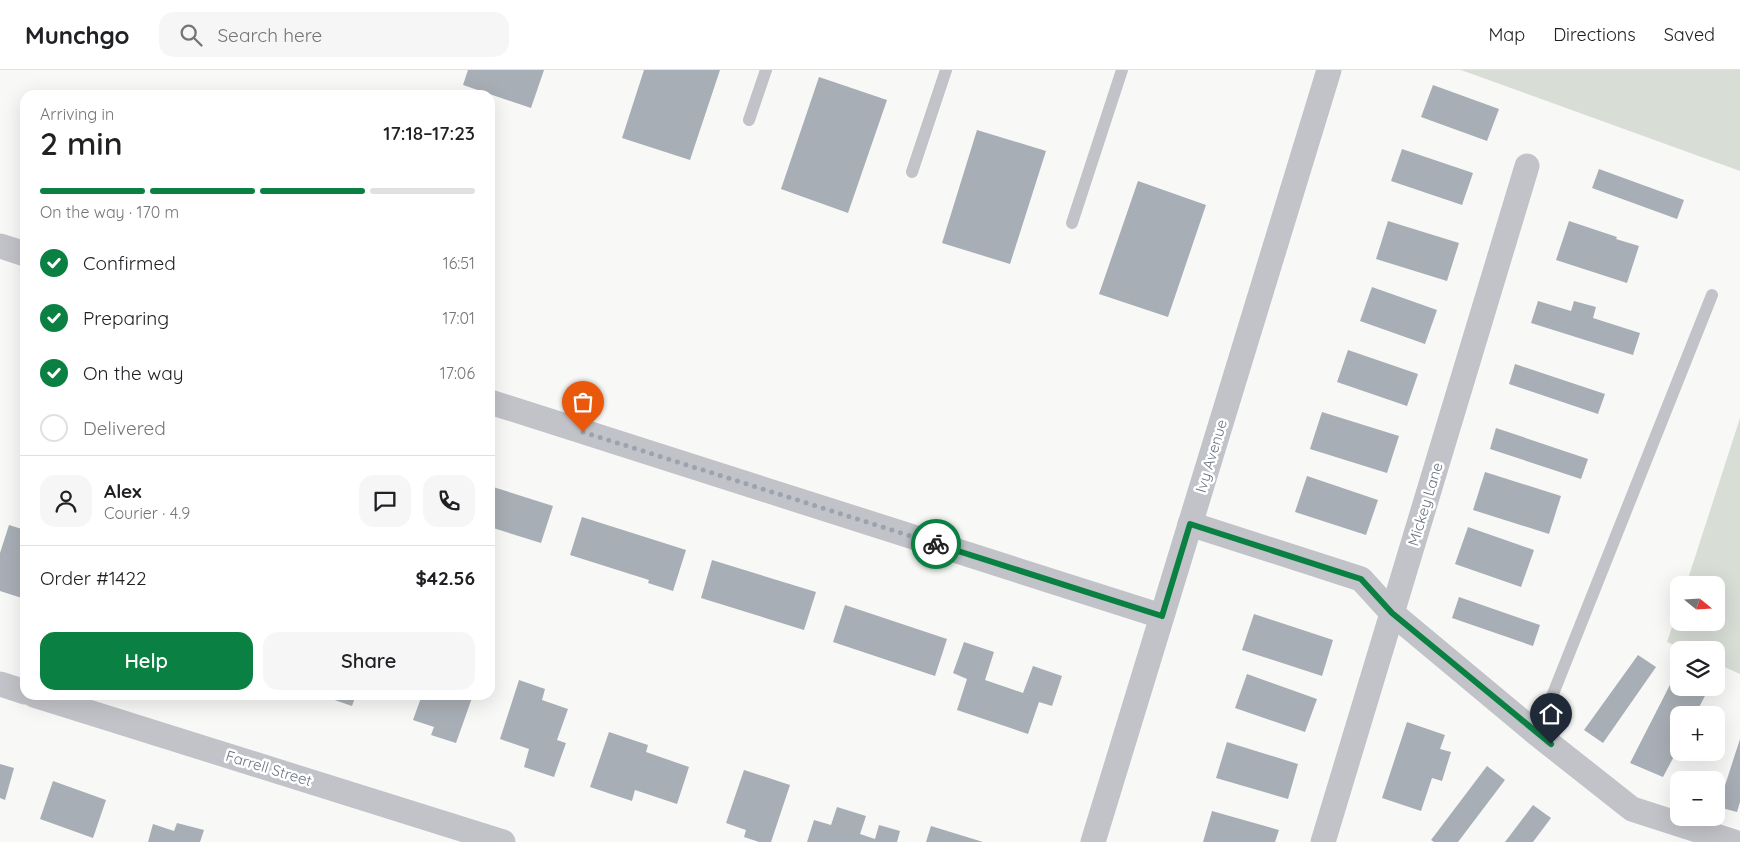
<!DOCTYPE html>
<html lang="en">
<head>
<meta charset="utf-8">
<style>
	:root { --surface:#fff; --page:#f6f6f6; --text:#202124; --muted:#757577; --line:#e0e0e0; --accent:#0b8043 }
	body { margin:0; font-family:Quicksand,sans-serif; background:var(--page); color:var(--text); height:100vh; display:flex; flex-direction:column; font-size:19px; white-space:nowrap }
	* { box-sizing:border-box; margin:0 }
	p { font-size:16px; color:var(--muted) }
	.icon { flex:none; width:28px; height:28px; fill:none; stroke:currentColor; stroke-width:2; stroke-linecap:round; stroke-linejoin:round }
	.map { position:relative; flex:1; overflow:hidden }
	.side { position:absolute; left:20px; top:20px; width:475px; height:610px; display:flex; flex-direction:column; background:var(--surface); border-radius:15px; box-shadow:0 5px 20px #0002 }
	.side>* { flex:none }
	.needle { width:32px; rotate:108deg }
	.controls { position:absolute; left:1670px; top:506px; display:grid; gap:10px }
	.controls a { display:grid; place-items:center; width:55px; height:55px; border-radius:10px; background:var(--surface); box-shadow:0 5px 20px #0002; font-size:25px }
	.pin { position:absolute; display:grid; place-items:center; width:42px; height:42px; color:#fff; margin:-51px -21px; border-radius:50% 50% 50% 0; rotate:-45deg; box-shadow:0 0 5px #0007 }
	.pin .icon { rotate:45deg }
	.courier { position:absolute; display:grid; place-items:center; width:50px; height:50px; margin:-25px; border:4px solid #0b8043; border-radius:50%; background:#fff; color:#222; box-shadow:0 1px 6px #0007 }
	.headline em { font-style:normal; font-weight:600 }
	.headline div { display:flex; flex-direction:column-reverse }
	.headline { display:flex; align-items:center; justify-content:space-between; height:85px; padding:0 20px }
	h1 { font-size:32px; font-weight:600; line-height:38px }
	.bar { display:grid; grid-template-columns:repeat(4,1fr); gap:8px 5px; align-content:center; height:60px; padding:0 20px }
	.bar i { height:6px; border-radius:4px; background:var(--line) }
	.bar .active { background:var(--accent) }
	.bar p { grid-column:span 4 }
	.line { display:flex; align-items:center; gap:12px; padding:0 20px; border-top:1px solid var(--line) }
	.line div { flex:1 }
	.round { display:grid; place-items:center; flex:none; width:52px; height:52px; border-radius:15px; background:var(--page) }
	ol { padding:0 20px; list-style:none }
	li { display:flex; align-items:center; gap:15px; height:55px }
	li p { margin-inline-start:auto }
	li .icon { padding:5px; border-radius:50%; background:var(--accent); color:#fff; stroke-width:4 }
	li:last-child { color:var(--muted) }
	li i { width:28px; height:28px; border:2px solid var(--line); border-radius:50% }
	.primary-button { display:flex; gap:10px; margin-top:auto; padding:10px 20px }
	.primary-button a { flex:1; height:58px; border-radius:15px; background:var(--accent); color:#fff; font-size:20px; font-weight:600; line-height:58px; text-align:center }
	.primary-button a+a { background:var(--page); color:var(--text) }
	header { display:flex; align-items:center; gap:30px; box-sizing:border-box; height:70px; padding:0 25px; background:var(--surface); border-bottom:1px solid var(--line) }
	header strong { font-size:24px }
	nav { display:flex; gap:28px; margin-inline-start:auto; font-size:18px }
	.search { width:350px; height:45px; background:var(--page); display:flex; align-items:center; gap:12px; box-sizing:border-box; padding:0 18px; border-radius:15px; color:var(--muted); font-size:19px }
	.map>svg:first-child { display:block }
	.green { fill:#d8ddd6 }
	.building { fill:#a8aeb5 }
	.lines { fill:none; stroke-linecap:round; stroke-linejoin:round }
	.service { stroke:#c1c3c8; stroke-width:12 }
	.minor { stroke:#c1c3c8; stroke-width:25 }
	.done { stroke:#9ca3ac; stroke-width:5; stroke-dasharray:0 9 }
	.route { stroke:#0b8043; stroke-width:6 }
	.labels { text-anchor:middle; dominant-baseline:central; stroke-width:5; stroke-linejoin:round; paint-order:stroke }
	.street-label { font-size:15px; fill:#6b7584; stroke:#fff }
</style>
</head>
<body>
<header>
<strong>Munchgo</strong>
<div class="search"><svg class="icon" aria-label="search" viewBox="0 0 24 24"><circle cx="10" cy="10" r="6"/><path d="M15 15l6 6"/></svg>Search here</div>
<nav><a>Map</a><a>Directions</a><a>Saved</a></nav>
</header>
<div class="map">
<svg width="1740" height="772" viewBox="0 0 1740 772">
	<rect width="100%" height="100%" fill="#f8f9f7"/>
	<g class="green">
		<path d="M 1461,0 L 1740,0 L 1740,101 Z"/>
		<path d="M 1740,348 L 1740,604 L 1716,593 L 1716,580 L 1685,580 L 1667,572 L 1679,536 L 1679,552 L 1716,552 L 1716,515 L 1686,515 Z"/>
	</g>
	<g class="building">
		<path d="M 468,0 L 544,0 L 531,38 L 463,15 Z"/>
		<path d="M 644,0 L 720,0 L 690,90 L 622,68 Z"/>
		<path d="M 819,7 L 887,30 L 848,143 L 781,119 Z"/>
		<path d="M 1433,15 L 1499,39 L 1487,71 L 1421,47 Z"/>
		<path d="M 977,60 L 1046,81 L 1010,194 L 942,173 Z"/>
		<path d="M 1402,79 L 1473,103 L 1462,135 L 1391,111 Z"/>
		<path d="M 1599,99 L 1684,130 L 1677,149 L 1592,118 Z"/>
		<path d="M 1138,111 L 1206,135 L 1168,247 L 1099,224 Z"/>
		<path d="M 1388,151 L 1459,173 L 1447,211 L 1376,189 Z"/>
		<path d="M 1569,151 L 1617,167 L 1616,169 L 1639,176 L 1627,213 L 1556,190 Z"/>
		<path d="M 1372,217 L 1437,240 L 1425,274 L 1360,251 Z"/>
		<path d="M 1538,231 L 1571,241 L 1574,231 L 1596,237 L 1593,248 L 1640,263 L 1633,285 L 1531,253 Z"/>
		<path d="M 1348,280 L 1418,304 L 1407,336 L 1337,312 Z"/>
		<path d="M 1515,294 L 1605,324 L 1598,344 L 1509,314 Z"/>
		<path d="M 1322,342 L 1399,366 L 1387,403 L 1310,379 Z"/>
		<path d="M 1496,358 L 1588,389 L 1581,409 L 1490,379 Z"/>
		<path d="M 1485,402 L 1561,426 L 1549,464 L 1473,440 Z"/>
		<path d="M 1307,406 L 1378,430 L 1366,465 L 1295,442 Z"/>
		<path d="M 490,416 L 553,436 L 541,473 L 490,457 Z"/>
		<path d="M 582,447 L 686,480 L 673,521 L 648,513 L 649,510 L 570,485 Z"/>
		<path d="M 9,455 L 25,460 L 25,529 L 0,521 L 0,483 Z"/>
		<path d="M 1468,457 L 1534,480 L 1521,517 L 1455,494 Z"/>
		<path d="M 712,490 L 816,522 L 804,560 L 701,528 Z"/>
		<path d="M 1459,527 L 1540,555 L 1533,576 L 1452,548 Z"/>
		<path d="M 845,535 L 947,569 L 935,606 L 833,572 Z"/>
		<path d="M 1254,544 L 1333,570 L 1322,606 L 1242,580 Z"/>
		<path d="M 964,572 L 994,582 L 985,610 L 1023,623 L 1033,596 L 1062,606 L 1052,636 L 1039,632 L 1028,664 L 957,640 L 967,609 L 953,603 Z"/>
		<path d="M 1638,585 L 1656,597 L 1603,673 L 1584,660 Z"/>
		<path d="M 1247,604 L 1317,629 L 1305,662 L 1235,638 Z"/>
		<path d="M 1675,605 L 1679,607 L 1679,618 L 1699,618 L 1707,622 L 1695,645 L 1679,645 L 1679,677 L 1663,707 L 1630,693 Z"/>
		<path d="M 519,610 L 545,619 L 542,630 L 568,639 L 557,670 L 566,673 L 554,707 L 524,697 L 529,679 L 500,669 Z"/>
		<path d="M 320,625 L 356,625 L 352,636 Z"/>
		<path d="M 422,625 L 473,625 L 456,673 L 431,665 L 434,657 L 413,650 Z"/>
		<path d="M 1407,652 L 1445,665 L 1440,679 L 1451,682 L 1442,711 L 1432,708 L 1421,741 L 1382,728 Z"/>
		<path d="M 609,662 L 648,675 L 646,682 L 689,697 L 677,734 L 635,720 L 632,731 L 590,717 Z"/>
		<path d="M 1740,669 L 1740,732 L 1737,742 L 1718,737 Z"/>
		<path d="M 1227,672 L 1298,694 L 1288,729 L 1216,708 Z"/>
		<path d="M 0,694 L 14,698 L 5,730 L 0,728 Z"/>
		<path d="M 1487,696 L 1505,710 L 1458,772 L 1434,772 L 1431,770 Z"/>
		<path d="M 744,700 L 790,715 L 771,772 L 759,772 L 744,767 L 746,760 L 726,753 Z"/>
		<path d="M 53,711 L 106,730 L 93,768 L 40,749 Z"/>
		<path d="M 1533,735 L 1551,748 L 1533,772 L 1505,772 Z"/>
		<path d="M 837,737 L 866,746 L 860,764 L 875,769 L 879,755 L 900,761 L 897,772 L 807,772 L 814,750 L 831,755 Z"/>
		<path d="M 1212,741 L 1279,760 L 1275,772 L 1203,772 Z"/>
		<path d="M 177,753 L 204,760 L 200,772 L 148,772 L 153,754 L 174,761 Z"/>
		<path d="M 931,756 L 983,772 L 926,772 Z"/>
	</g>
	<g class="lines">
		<g class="service">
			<path d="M 749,50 L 766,0"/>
			<path d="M 912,102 L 946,0"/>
			<path d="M 1072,153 L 1122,0"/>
			<path d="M 1537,664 L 1712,225"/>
		</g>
		<g class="minor">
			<path d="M 0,176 L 25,184"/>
			<path d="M 490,332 L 1161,546"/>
			<path d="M 1190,454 L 1361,509 L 1392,543 L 1537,664 L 1632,739 L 1734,772"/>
			<path d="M 0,614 L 25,622"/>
			<path d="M 34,625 L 503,772"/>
			<path d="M 1093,772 L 1329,0"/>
			<path d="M 1323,772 L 1527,96"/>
		</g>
	</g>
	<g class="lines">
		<path class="done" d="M 583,362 L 936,474"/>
		<path class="route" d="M 936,474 L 1162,546 L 1190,454 L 1361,509 L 1392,543 L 1551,674"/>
	</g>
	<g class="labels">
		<g class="street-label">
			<text transform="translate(1211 386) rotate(-73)">Ivy Avenue</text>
			<text transform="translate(1425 434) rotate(-73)">Mickey Lane</text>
			<text transform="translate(269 698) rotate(17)">Farrell Street</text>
		</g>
	</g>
</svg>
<div class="controls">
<a><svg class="needle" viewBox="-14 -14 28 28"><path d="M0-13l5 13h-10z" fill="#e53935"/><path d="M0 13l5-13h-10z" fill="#757577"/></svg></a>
<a><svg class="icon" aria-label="layers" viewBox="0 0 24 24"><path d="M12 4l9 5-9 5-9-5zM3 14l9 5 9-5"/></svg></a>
<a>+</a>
<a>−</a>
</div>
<div class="pin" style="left:583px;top:362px;background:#ea580c"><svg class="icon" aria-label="bag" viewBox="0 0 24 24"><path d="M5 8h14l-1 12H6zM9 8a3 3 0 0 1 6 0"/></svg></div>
<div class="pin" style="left:1551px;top:674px;background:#1f2937"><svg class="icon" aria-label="home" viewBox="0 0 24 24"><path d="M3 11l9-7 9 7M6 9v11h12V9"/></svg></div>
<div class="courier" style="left:936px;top:474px"><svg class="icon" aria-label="bike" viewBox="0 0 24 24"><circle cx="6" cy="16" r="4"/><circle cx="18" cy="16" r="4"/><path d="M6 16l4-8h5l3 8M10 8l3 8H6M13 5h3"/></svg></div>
<section class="side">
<div class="headline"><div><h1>2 min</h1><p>Arriving in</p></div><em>17:18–17:23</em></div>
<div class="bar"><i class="active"></i><i class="active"></i><i class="active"></i><i></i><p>On the way · 170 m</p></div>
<ol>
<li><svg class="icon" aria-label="check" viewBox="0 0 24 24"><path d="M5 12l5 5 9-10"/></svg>Confirmed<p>16:51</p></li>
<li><svg class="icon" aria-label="check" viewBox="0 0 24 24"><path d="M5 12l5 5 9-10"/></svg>Preparing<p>17:01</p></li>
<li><svg class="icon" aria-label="check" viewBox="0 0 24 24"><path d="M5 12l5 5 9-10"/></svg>On the way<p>17:06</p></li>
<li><i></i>Delivered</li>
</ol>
<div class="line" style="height:90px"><a class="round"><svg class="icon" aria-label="person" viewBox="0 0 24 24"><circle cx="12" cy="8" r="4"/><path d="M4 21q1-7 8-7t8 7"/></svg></a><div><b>Alex</b><p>Courier · 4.9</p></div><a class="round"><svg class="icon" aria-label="chat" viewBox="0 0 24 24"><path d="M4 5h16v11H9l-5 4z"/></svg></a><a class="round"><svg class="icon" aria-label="phone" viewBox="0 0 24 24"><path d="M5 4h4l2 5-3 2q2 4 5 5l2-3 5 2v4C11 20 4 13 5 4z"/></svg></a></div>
<div class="line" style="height:65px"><div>Order #1422</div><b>$42.56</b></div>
<div class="primary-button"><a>Help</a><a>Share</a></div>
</section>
</div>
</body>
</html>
